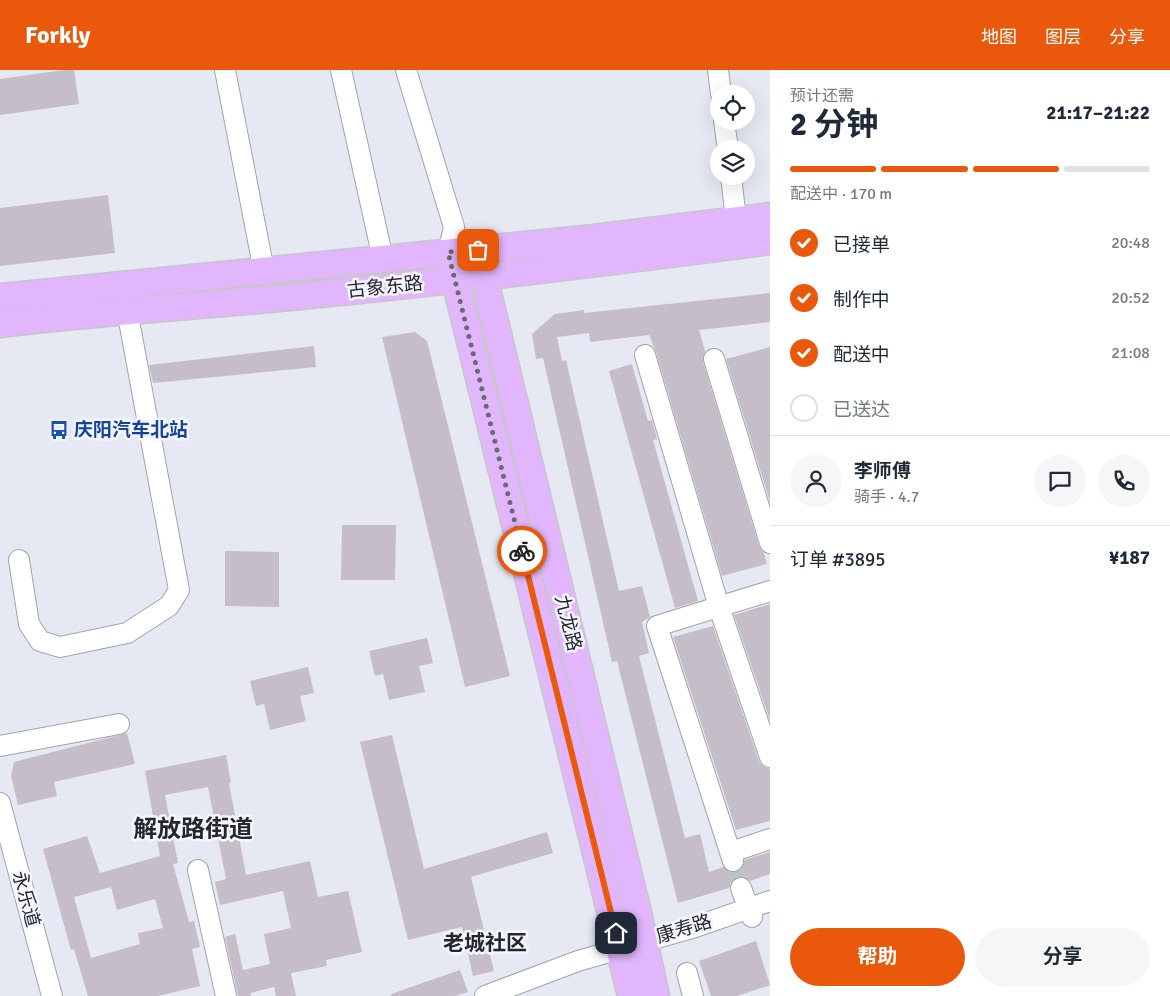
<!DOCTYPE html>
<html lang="zh">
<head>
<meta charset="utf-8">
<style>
	:root { --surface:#fff; --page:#f6f6f7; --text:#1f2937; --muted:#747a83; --line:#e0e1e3; --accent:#ea580c }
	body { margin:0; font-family:Signika,"Noto Sans SC",sans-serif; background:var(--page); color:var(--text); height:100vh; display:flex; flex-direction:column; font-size:19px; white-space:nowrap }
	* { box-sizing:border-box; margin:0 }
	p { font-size:16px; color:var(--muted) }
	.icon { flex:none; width:28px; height:28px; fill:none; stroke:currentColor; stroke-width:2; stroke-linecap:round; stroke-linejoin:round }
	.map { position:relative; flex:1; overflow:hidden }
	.side { display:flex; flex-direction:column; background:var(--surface); width:400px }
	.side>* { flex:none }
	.controls { position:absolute; left:710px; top:15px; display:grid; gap:10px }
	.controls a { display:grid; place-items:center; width:45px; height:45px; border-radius:50%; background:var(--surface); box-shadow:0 5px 20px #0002; font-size:25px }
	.pin { position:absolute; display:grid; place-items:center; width:42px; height:42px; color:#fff; margin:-21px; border-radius:10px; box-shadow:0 2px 8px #0006 }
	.courier { position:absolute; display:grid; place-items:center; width:50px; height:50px; margin:-25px; border:4px solid #ea580c; border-radius:50%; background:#fff; color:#222; box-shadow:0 1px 6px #0007 }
	.headline em { font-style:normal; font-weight:700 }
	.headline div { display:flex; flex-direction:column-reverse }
	.headline { display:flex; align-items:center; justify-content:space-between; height:85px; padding:0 20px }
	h1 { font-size:32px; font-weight:700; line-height:38px }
	.bar { display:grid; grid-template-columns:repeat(4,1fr); gap:8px 5px; align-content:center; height:60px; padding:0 20px }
	.bar i { height:6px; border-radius:4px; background:var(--line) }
	.bar .active { background:var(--accent) }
	.bar p { grid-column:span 4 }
	.line { display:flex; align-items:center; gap:12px; padding:0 20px; border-top:1px solid var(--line) }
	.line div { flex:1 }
	.round { display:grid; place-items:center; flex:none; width:52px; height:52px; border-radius:26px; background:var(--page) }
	ol { padding:0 20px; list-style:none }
	li { display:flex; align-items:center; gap:15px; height:55px }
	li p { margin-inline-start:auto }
	li .icon { padding:5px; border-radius:50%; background:var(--accent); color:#fff; stroke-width:4 }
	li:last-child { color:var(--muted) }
	li i { width:28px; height:28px; border:2px solid var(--line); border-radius:50% }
	.cta { display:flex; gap:10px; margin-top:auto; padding:10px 20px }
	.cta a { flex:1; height:58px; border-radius:30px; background:var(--accent); color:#fff; font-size:20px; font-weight:700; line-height:58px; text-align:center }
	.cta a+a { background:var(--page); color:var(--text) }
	header { display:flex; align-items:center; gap:30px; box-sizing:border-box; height:70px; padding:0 25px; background:var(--accent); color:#fff }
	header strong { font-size:24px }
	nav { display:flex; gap:28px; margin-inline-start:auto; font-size:18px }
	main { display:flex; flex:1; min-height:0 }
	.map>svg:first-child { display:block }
	.building { fill:#c5bec8; fill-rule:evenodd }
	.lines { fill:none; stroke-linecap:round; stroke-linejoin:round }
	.minor-tunnel { stroke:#c0c2cb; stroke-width:20; stroke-dasharray:20 10; stroke-linecap:butt }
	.minor-casing { stroke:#a1a3ad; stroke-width:22 }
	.major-casing { stroke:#c7c7c8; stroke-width:29 }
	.minor { stroke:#fff; stroke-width:20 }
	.major { stroke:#e2b6fd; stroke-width:26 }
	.done { stroke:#696b71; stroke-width:5; stroke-dasharray:0 9 }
	.route { stroke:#ea580c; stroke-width:6 }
	.labels { text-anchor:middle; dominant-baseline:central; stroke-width:5; stroke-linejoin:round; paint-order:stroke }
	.street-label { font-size:19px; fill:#26272b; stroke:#f4f6ff }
	.transit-label { font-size:19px; font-weight:bold; fill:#164399; stroke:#f4f6ff; text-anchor:start }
	.quarter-label { font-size:21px; font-weight:bold; fill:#26272b; stroke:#f4f6ff }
	.district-label { font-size:24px; font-weight:bold; fill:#26272b; stroke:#f4f6ff }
</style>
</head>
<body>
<header>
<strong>Forkly</strong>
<nav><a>地图</a><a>图层</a><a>分享</a></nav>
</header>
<main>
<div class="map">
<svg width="770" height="926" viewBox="0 0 770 926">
	<rect width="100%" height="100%" fill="#e6e9f3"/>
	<g class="building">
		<path d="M 64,0 L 74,0 L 79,34 L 0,45 L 0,9 Z"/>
		<path d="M 108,125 L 115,183 L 0,196 L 0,138 Z"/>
		<path d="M 770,223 L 770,252 L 699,260 L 705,281 L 703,292 L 759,476 L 764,483 L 767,494 L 722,506 L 656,282 L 649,265 L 590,272 L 589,263 L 557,267 L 562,291 L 566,290 L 619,521 L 642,516 L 650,547 L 642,552 L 649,583 L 639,586 L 685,768 L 700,764 L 709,802 L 723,797 L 730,802 L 737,802 L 742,799 L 744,790 L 770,782 L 770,804 L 750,811 L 743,806 L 737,807 L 732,811 L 729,818 L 678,833 L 617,591 L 612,592 L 543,288 L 536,289 L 532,264 L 555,244 L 584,240 L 584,243 Z"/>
		<path d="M 415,262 L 427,271 L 510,606 L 465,617 L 382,267 Z"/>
		<path d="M 314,276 L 316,297 L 153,313 L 149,295 Z"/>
		<path d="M 770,277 L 770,432 L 726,289 Z"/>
		<path d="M 632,294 L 648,351 L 652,350 L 657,369 L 653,370 L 698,531 L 675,538 L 609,301 Z"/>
		<path d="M 342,455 L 396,455 L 395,510 L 341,510 Z"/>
		<path d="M 225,481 L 279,482 L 279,537 L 225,536 Z"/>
		<path d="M 770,534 L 770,650 L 734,545 Z"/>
		<path d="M 713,556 L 759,691 L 763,696 L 770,699 L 770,751 L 736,760 L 673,567 Z"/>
		<path d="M 427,568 L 433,593 L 419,596 L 425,622 L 389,630 L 383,604 L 375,606 L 369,581 Z"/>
		<path d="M 308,597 L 314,623 L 300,626 L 306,651 L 270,660 L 264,634 L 256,636 L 250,611 Z"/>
		<path d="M 127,663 L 135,694 L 54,712 L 57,726 L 18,735 L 11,706 L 14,692 Z"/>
		<path d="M 392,665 L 424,799 L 547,762 L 553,783 L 471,807 L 494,901 L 473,906 L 462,857 L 408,870 L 360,672 Z"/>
		<path d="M 226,685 L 231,712 L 229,713 L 246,805 L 310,791 L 318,827 L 348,821 L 362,882 L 326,890 L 327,896 L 291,903 L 296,926 L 276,926 L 274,917 L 250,923 L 251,926 L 238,926 L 225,867 L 235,864 L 243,900 L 270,894 L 264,864 L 291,858 L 283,821 L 220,835 L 215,812 L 226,809 L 208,717 L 165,725 L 178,793 L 173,794 L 189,852 L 194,851 L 200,877 L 192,879 L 200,916 L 158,926 L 88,926 L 74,879 L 71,880 L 43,779 L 87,766 L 100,803 L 160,786 L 145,701 ZM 111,817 L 117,840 L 155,829 L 163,858 L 138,863 L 140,874 L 91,888 L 74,827 Z"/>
		<path d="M 756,871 L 770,915 L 737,926 L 711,926 L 699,891 Z"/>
		<path d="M 460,900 L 468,922 L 455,926 L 391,926 L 391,924 Z"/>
	</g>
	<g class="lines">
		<path class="minor-tunnel" d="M 733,791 L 741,818"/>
		<g class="minor-casing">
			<g id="minor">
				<path d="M 225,0 L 264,201"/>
				<path d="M 341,0 L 383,189"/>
				<path d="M 406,0 L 454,157 L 448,183"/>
				<path d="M 718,0 L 721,24"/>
				<path d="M 724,51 L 728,79"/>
				<path d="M 731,106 L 736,150"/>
				<path d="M 645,285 L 719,537 L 770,687"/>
				<path d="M 714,289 L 770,473"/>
				<path d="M 19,490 L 29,554 L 40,571 L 60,577 L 127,563 L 169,536 L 179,520 L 127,240"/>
				<path d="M 0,676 L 119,654"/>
				<path d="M 0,733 L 52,926"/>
				<path d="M 731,782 L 770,769"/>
				<path d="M 733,791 L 657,556 L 770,521"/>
				<path d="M 198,800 L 226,926"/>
				<path d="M 741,818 L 752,847"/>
				<path d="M 687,903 L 693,926"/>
				<path d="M 485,926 L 578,891 L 692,858 L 770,831"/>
			</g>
		</g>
		<g class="major-casing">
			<g id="major">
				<path d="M 480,190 L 639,847 L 656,926"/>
				<path d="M 451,194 L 631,926"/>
				<path d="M 0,227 L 594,168 L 770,146"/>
				<path d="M 0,254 C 103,241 207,236 310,225 C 464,210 617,191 770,171"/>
			</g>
		</g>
		<use href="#minor" class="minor"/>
		<use href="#major" class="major"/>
	</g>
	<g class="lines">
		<path class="done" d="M 478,180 L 448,182 L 522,481"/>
		<path class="route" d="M 522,481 L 616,863"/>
	</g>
	<defs>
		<g id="bus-bare" transform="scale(1.5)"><path d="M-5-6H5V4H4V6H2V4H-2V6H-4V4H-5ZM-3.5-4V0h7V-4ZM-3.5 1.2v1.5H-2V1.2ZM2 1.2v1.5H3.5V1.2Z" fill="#1a4fb4" stroke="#f4f6ff" stroke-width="2.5" paint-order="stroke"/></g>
	</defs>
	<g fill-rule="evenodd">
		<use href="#bus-bare" x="59" y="360"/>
	</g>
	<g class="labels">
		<g class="street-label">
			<text transform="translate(385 217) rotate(-6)">古象东路</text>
			<text transform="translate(568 553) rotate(76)">九龙路</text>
			<text transform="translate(26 829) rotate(75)">永乐道</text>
			<text transform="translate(684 859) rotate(-17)">康寿路</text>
		</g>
		<g class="transit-label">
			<text x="74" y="360">庆阳汽车北站</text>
		</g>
		<g class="quarter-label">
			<text x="485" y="873">老城社区</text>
		</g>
		<g class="district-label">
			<text x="193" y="759">解放路街道</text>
		</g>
	</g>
</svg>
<div class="controls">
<a><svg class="icon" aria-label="locate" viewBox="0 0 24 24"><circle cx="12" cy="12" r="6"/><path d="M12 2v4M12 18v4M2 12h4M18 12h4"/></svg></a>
<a><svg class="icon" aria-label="layers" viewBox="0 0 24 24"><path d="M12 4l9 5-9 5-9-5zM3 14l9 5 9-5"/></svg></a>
</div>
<div class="pin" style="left:478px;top:180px;background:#ea580c"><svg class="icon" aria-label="bag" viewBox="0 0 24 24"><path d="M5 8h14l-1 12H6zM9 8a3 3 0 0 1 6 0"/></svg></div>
<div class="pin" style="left:616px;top:863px;background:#1f2937"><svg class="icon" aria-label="home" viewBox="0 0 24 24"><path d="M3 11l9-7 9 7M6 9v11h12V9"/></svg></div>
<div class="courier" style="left:522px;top:481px"><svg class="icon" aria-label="bike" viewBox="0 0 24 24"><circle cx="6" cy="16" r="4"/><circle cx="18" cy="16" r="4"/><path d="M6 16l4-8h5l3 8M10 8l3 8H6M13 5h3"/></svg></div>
</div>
<section class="side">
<div class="headline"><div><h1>2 分钟</h1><p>预计还需</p></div><em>21:17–21:22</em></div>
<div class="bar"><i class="active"></i><i class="active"></i><i class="active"></i><i></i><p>配送中 · 170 m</p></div>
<ol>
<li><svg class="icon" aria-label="check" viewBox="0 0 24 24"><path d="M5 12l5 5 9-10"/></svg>已接单<p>20:48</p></li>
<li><svg class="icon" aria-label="check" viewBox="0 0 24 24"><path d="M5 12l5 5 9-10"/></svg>制作中<p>20:52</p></li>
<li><svg class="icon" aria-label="check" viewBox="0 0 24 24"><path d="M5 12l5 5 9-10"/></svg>配送中<p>21:08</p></li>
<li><i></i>已送达</li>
</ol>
<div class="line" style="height:90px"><a class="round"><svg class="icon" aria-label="person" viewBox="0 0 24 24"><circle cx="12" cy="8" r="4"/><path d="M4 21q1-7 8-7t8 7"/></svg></a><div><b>李师傅</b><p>骑手 · 4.7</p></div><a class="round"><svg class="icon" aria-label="chat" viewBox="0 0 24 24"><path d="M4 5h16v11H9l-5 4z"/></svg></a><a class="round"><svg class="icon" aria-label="phone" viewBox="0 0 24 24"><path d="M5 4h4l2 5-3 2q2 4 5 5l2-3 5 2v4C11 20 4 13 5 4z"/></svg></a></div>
<div class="line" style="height:65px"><div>订单 #3895</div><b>¥187</b></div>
<div class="cta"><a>帮助</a><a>分享</a></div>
</section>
</main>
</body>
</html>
